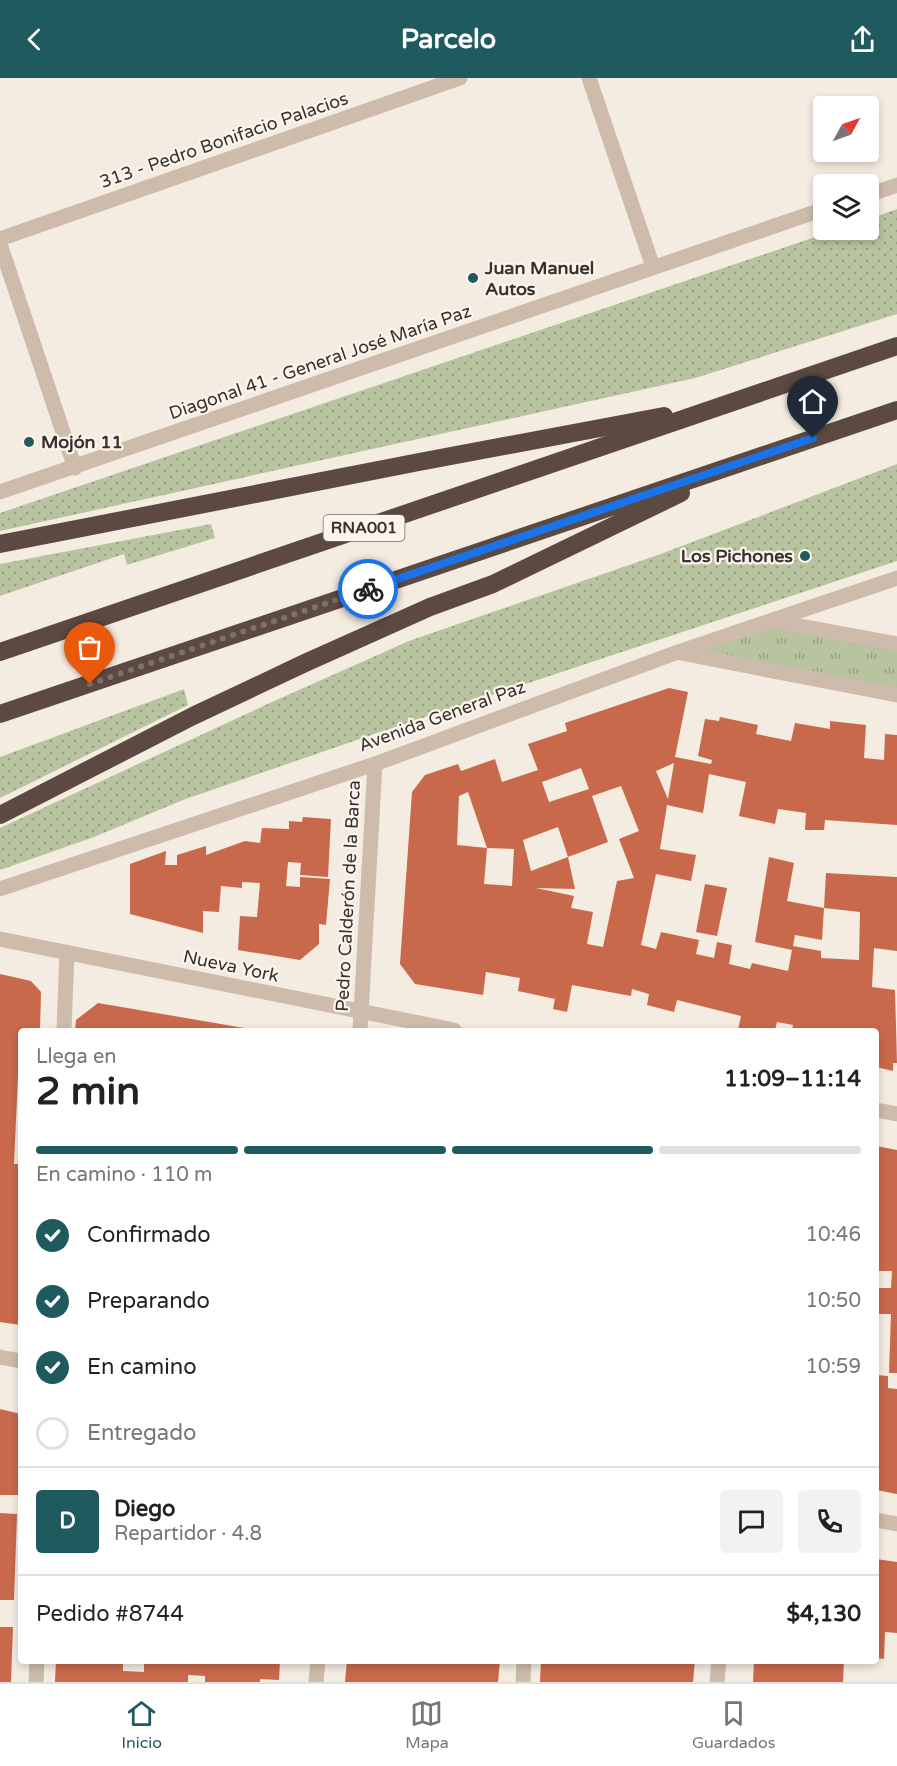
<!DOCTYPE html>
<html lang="es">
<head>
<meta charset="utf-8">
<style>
	:root { --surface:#fff; --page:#f2f2f2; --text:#222; --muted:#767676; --line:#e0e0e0; --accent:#1f5a5e }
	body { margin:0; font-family:"Varela Round",sans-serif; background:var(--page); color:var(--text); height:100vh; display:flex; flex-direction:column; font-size:22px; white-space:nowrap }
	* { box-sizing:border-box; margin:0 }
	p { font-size:20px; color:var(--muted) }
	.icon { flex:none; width:33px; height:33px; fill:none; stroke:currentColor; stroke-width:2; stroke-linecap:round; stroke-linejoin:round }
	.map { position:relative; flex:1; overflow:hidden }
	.sheet { position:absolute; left:18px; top:950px; width:861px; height:636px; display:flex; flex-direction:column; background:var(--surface); border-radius:6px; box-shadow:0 3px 9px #0003 }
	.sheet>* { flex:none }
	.needle { width:39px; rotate:50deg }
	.tools { position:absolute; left:813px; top:18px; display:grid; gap:12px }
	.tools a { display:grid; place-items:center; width:66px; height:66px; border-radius:6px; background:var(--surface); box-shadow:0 3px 9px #0003; font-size:30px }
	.pin { position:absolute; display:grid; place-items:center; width:51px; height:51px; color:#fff; margin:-62px -26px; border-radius:50% 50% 50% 0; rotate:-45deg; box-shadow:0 0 6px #0007 }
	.pin .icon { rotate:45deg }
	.courier { position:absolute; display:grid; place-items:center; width:60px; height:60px; margin:-30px; border:4px solid #1a73e8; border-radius:50%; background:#fff; color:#222; box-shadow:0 2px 8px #0007 }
	.overview em { font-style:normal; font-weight:700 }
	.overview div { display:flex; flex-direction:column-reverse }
	.overview { display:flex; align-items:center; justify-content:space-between; height:102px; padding:0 18px }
	h1 { font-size:39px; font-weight:700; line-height:45px }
	.bar { display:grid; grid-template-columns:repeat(4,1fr); gap:9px 6px; align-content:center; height:72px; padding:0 18px }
	.bar i { height:8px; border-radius:4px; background:var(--line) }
	.bar .active { background:var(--accent) }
	.bar p { grid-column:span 4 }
	.line { display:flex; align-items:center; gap:15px; padding:0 18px; border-top:2px solid var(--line) }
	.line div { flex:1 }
	.round { display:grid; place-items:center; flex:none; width:63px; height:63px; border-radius:6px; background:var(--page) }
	ol { padding:0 18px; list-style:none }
	li { display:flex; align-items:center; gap:18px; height:66px }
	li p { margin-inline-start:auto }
	li .icon { padding:6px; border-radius:50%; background:var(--accent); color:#fff; stroke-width:4 }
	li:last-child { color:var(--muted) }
	li i { width:33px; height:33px; border:3px solid var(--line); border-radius:50% }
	header { display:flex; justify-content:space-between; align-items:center; height:78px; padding:0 18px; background:var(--accent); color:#fff; font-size:27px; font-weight:700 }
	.dock { display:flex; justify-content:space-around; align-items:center; height:84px; border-top:2px solid var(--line); background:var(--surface); font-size:16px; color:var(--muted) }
	.dock a { display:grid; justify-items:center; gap:3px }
	.dock .active { color:var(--accent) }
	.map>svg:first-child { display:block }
	.grass { fill:url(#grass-dots) }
	.park { fill:url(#park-tufts) }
	.building { fill:#c8694b; fill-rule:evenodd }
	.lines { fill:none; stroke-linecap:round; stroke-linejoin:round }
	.minor { stroke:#cdbbac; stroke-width:15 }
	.tertiary { stroke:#cdbbac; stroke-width:15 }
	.motorway { stroke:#5c4a42; stroke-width:18 }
	.done { stroke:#7c716b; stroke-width:6; stroke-dasharray:0 10.8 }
	.route { stroke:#1a73e8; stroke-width:8 }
	.poi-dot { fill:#1f5a5e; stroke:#fbf5ee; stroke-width:2 }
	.labels { text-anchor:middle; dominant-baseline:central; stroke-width:4.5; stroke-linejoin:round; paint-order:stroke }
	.shield { fill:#fbf5ee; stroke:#756b66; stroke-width:1.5 }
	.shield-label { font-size:16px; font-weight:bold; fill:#3b302b }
	.street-label { font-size:18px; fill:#3b302b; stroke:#fbf5ee }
	.poi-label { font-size:18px; font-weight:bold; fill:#3b302b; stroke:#fbf5ee; text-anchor:start }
</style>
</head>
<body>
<header><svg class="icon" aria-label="back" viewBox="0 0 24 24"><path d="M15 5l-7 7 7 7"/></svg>Parcelo<svg class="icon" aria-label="share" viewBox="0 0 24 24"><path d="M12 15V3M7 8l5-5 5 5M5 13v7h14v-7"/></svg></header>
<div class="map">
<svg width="897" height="1604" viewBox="0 0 897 1604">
	<defs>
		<pattern id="grass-dots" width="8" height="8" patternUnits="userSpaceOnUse" patternTransform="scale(1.5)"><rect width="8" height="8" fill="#b8c4a0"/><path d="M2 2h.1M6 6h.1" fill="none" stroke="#97a083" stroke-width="1.8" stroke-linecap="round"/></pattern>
		<pattern id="park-tufts" width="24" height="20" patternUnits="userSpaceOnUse" patternTransform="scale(1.5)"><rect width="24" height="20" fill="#b8c4a0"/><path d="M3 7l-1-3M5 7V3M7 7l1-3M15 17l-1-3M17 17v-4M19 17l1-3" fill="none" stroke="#97a083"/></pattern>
	</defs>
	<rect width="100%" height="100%" fill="#f4ebe1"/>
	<g class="grass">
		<path d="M 897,131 L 897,236 L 695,300 L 0,453 L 0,435 L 836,152 L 868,152 L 869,141 Z"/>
		<path d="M 897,386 L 897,483 L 377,655 L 183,722 L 94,759 L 0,792 L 0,750 L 272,624 L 409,563 L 658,477 Z"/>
		<path d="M 211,446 L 215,460 L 127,487 L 124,476 L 0,518 L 0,486 Z"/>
		<path d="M 184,611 L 188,627 L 0,720 L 0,679 Z"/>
	</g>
	<path class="park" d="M 770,543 L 897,566 L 897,617 L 678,574 Z"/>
	<g class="building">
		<path d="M 669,610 L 688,614 L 675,679 L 711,686 L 712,682 L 698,678 L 705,641 L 719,643 L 720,639 L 758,647 L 756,656 L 791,663 L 795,645 L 830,651 L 830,643 L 866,647 L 864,680 L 884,682 L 885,656 L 897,657 L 897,747 L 825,742 L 824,752 L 805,752 L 806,735 L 778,731 L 775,746 L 739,738 L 746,704 L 709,696 L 703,735 L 667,727 L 660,771 L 696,777 L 691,803 L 656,796 L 641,867 L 656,871 L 661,854 L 699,862 L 696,876 L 714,880 L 717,864 L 732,867 L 729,886 L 750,891 L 752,885 L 788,893 L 792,872 L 755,864 L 769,779 L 794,785 L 787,823 L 824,830 L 826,795 L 897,799 L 897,873 L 874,870 L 872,909 L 895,912 L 897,985 L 893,985 L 893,993 L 876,989 L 876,952 L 792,952 L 793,947 L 777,944 L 775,952 L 738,952 L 741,938 L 677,922 L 674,934 L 647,927 L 649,916 L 632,911 L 631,918 L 572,907 L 567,934 L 553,931 L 555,921 L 518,913 L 520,900 L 486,894 L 483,917 L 415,906 L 400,886 L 412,714 L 425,697 L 458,686 L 461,693 L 495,681 L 502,704 L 538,692 L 528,666 L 567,653 L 565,645 ZM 674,685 L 668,721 L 656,693 ZM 581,690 L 589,711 L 549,724 L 542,704 ZM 621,708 L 639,753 L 619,761 L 634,800 L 617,803 L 603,869 L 587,866 L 593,834 L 571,830 L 574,818 L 536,810 L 575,811 L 568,779 L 531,793 L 523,762 L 558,749 L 568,779 L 608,764 L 592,718 ZM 468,714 L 487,770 L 457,767 L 459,718 ZM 487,770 L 514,771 L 512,808 L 484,806 ZM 824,830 L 860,834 L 859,882 L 821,880 L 821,873 L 793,868 L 795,857 L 822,862 Z"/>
		<path d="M 303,739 L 331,741 L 328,799 L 300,797 L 301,785 L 288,784 L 286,808 L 300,809 L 300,799 L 330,801 L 326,847 L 319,846 L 319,866 L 300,882 L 238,872 L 240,838 L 257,839 L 260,805 L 242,804 L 242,810 L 221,808 L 219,834 L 203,833 L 203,855 L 130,836 L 130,786 L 166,773 L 165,787 L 177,787 L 177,777 L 206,768 L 206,777 L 245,763 L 260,765 L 262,750 L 289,751 L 289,743 L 302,744 Z"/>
		<path d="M 705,806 L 727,810 L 717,858 L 696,854 Z"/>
		<path d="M 0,896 L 31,903 L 41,914 L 40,952 L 21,952 L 21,976 L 19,975 L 14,1086 L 21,1086 L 20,1247 L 0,1244 Z"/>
		<path d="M 98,925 L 250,951 L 250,952 L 75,952 L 76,942 Z"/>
		<path d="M 876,1068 L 897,1072 L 897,1295 L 889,1295 L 891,1236 L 876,1236 L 876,1210 L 891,1210 L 892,1193 L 876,1193 Z"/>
		<path d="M 876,1297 L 888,1298 L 888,1310 L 897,1311 L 897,1416 L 876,1412 Z"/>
		<path d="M 0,1331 L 21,1336 L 18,1417 L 0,1417 Z"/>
		<path d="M 0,1435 L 17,1436 L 14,1522 L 0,1522 Z"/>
		<path d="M 876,1481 L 897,1484 L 897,1555 L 885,1554 L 884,1581 L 876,1580 Z"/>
		<path d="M 0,1549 L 13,1549 L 11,1604 L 0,1604 Z"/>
		<path d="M 56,1582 L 123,1582 L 123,1593 L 144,1594 L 144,1582 L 280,1582 L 279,1602 L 260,1601 L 260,1604 L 205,1604 L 205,1598 L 188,1597 L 188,1604 L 55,1604 Z"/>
		<path d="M 347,1582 L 500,1582 L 498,1604 L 345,1604 Z"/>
		<path d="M 541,1582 L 695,1582 L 693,1604 L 540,1604 Z"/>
		<path d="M 754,1582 L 785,1582 L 785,1585 L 809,1586 L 809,1582 L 844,1582 L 843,1604 L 753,1604 Z"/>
	</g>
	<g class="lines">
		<g class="minor">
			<path d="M 589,0 L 653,189"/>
			<path d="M 0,161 L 460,0"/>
			<path d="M 0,166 L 75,390"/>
			<path d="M 0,861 L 454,952"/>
			<path d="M 64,952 L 67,874"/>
			<path d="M 360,952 L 375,686"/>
			<path d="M 876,1032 L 897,1036"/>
			<path d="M 0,1279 L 21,1283"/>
			<path d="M 876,1442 L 897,1446"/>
			<path d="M 36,1604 L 37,1582"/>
			<path d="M 316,1604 L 318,1582"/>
			<path d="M 523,1604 L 524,1582"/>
			<path d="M 717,1604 L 719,1582"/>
		</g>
		<g class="tertiary">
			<path d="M 868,117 L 897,107"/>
			<path d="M 0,414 L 824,131"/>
			<path d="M 773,543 L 897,566"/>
			<path d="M 681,575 L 897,617"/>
			<path d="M 0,811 L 375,686 L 678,574 L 897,500"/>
		</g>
		<g class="motorway">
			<path d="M 0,466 L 419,384 L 664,338"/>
			<path d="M 0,574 L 897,268"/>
			<path d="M 0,636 L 897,332"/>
			<path d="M 0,737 L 193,638 L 305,585 L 430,529 L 493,506 L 681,415"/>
		</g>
	</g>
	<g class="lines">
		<path class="done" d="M 90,606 L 368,511"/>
		<path class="route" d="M 368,511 L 813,360"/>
	</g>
	<g class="poi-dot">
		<circle cx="473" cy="200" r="6"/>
		<circle cx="29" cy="364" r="6"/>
		<circle cx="805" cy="478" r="6"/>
	</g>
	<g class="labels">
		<rect class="shield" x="323.5" y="437" width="81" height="26" rx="4.5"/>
		<g class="shield-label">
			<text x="364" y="450">RNA001</text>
		</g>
		<g class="street-label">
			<text transform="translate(224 62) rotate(-19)">313 - Pedro Bonifacio Palacios</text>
			<text transform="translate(320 284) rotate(-19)">Diagonal 41 - General José María Paz</text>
			<text transform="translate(442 638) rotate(-20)">Avenida General Paz</text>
			<text transform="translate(348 818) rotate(-87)">Pedro Calderón de la Barca</text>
			<text transform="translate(231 888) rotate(12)">Nueva York</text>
		</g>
		<g class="poi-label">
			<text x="485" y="190">Juan Manuel<tspan x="485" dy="21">Autos</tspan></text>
			<text x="41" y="364">Mojón 11</text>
			<text x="793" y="478" text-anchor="end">Los Pichones</text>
		</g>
	</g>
</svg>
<div class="tools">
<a><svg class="needle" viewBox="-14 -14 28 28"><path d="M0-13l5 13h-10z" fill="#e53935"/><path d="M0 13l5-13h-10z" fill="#767676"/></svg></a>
<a><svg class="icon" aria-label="layers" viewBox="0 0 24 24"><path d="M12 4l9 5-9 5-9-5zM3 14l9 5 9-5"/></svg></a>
</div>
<div class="pin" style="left:90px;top:606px;background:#ea580c"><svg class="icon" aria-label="bag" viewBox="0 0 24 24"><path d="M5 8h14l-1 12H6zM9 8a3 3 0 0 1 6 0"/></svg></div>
<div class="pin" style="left:813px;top:360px;background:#1f2937"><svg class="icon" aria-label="home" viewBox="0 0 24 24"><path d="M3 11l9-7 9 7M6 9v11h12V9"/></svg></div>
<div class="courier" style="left:368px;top:511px"><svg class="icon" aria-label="bike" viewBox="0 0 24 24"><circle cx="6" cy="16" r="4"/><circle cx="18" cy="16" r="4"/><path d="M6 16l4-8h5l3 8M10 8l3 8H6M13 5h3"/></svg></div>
<section class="sheet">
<div class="overview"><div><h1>2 min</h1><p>Llega en</p></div><em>11:09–11:14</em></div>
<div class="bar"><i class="active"></i><i class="active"></i><i class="active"></i><i></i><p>En camino · 110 m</p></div>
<ol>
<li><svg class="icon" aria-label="check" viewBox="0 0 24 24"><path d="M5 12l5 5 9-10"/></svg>Confirmado<p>10:46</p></li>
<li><svg class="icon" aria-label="check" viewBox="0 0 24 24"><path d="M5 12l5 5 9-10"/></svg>Preparando<p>10:50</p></li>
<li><svg class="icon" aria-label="check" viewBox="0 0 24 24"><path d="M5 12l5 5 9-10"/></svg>En camino<p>10:59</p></li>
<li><i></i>Entregado</li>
</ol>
<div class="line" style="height:108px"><b class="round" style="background:var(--accent);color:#fff">D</b><div><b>Diego</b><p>Repartidor · 4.8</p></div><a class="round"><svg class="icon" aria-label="chat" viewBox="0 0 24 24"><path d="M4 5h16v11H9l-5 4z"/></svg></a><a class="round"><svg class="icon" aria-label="phone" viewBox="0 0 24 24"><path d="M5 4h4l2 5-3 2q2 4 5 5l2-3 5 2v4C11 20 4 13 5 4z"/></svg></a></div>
<div class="line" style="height:78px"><div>Pedido #8744</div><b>$4,130</b></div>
</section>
</div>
<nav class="dock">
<a class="active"><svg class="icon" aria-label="home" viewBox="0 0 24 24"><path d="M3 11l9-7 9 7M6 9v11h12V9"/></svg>Inicio</a>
<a><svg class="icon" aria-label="map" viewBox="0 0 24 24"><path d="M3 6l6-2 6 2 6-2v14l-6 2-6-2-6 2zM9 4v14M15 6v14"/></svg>Mapa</a>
<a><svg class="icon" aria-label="saved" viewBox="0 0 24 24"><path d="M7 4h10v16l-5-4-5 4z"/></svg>Guardados</a>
</nav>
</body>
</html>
